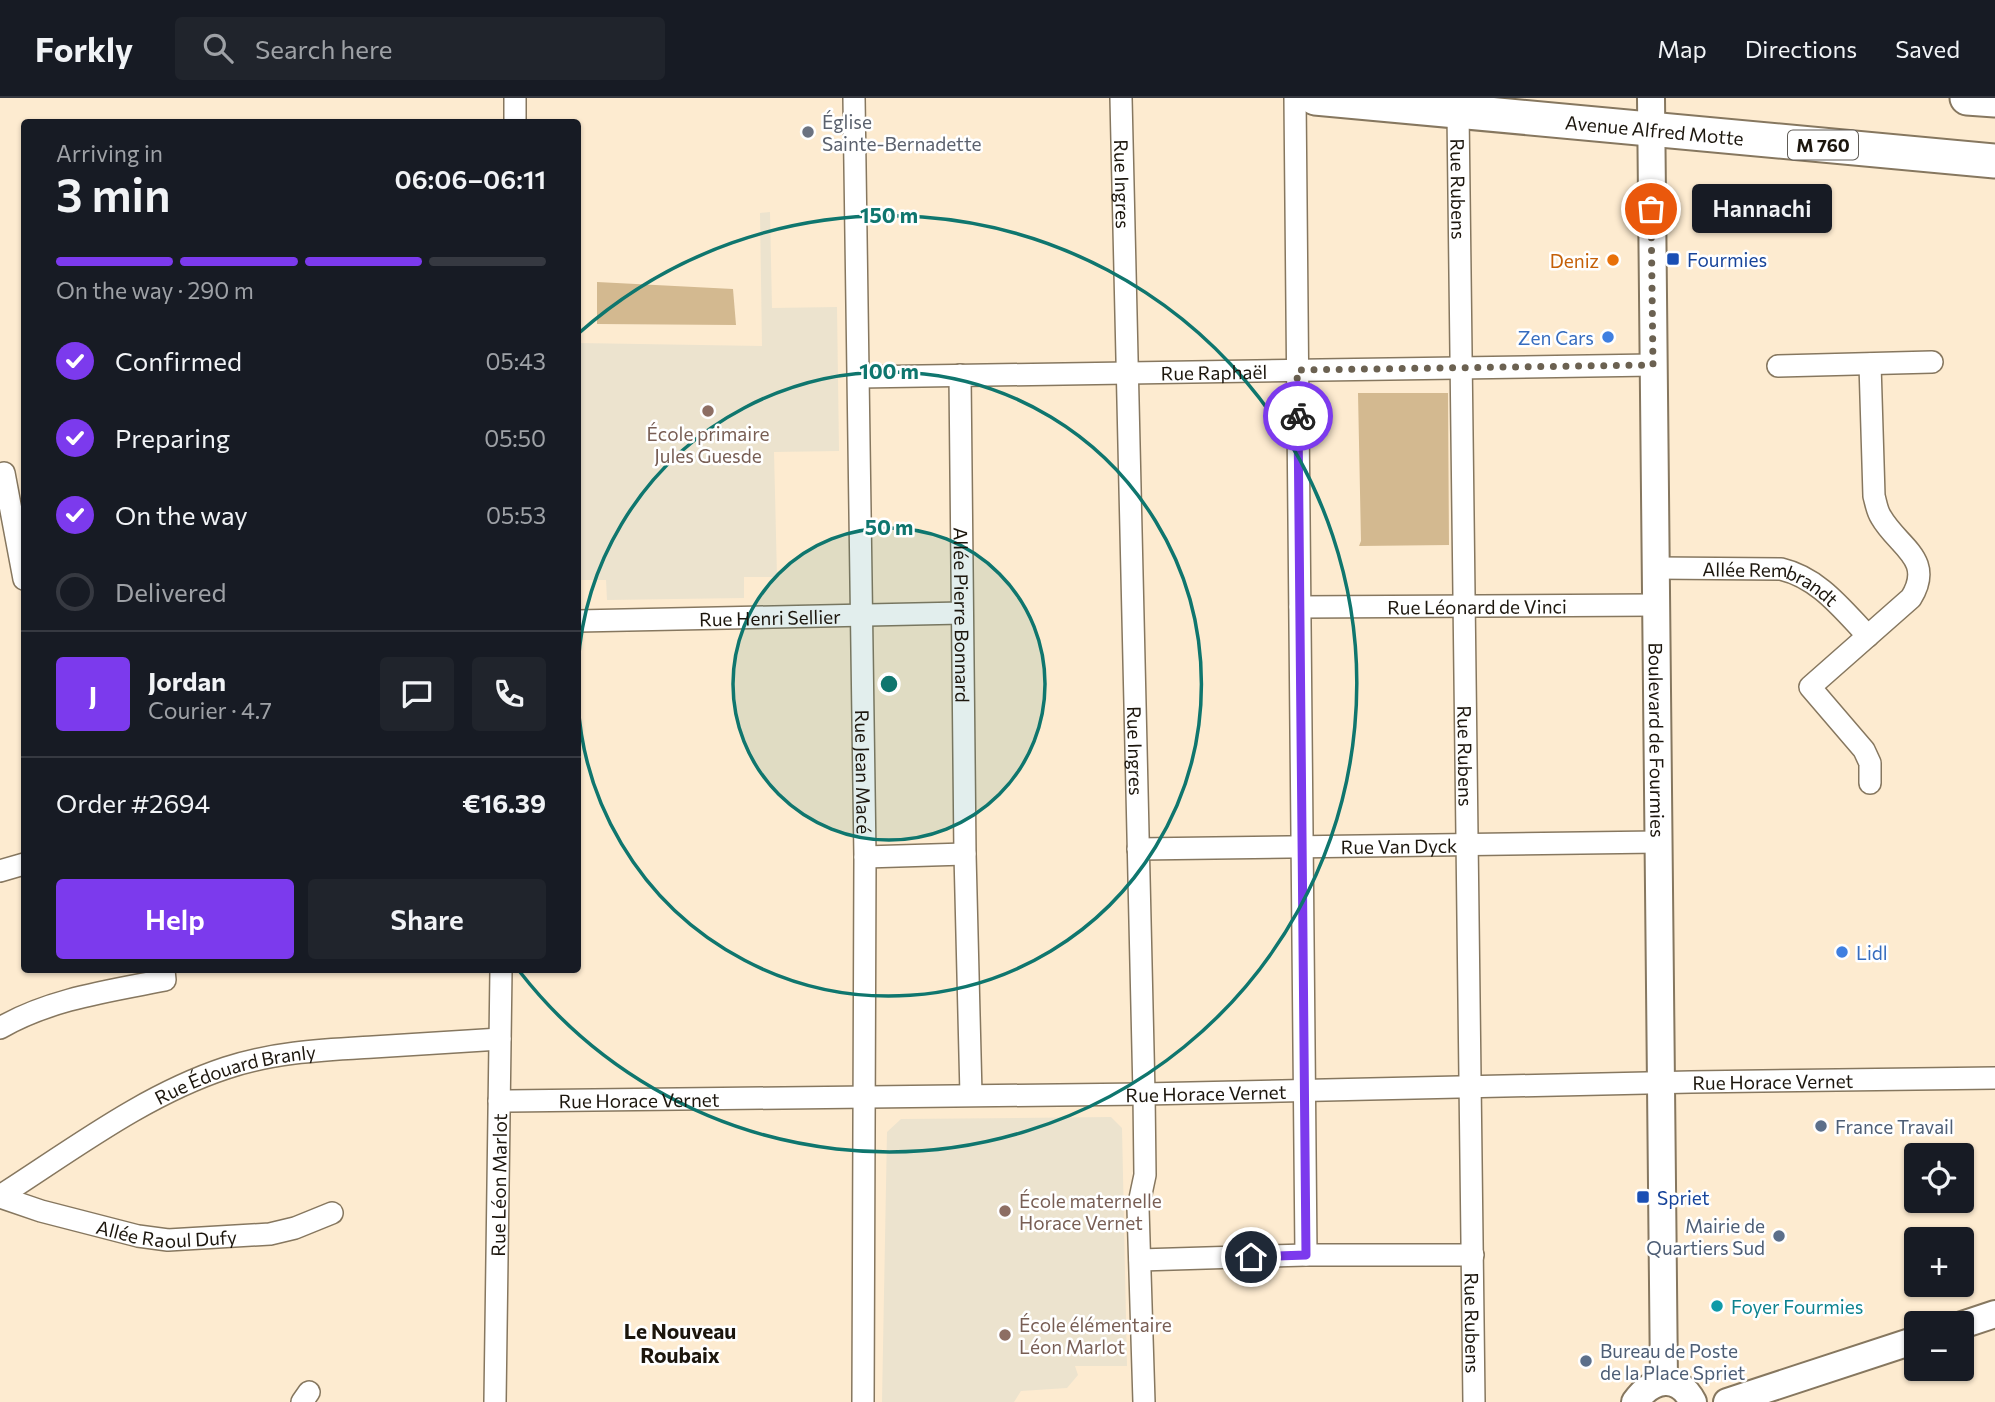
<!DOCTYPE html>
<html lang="en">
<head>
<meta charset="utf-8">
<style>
	:root { --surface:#171b24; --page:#20242c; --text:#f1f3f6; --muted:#9ea1a6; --line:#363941; --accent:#7c3aed }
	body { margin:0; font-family:Commissioner,sans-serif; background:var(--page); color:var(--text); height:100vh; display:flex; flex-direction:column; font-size:26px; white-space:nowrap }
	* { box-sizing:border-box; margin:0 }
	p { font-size:23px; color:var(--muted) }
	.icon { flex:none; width:38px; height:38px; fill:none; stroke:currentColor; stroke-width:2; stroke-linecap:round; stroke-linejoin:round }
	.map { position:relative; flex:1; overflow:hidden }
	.drawer { position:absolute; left:21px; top:21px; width:560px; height:854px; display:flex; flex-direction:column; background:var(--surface); border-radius:7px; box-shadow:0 2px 5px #0004 }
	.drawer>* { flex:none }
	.tools { position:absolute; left:1904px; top:1045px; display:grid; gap:14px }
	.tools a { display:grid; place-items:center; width:70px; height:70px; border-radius:7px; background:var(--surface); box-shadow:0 2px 5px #0004; font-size:35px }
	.pin { position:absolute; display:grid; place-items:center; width:60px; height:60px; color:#fff; margin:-30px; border:4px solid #fff; border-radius:50%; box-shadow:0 2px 7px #0007 }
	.courier { position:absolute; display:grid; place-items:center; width:70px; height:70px; margin:-35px; border:5px solid #7c3aed; border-radius:50%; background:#fff; color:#222; box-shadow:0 2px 9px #0007 }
	.bubble { position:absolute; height:49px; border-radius:7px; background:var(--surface); box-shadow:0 2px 5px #0004; font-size:23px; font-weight:600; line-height:49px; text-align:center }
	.overview em { font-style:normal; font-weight:600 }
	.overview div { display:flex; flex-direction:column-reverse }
	.overview { display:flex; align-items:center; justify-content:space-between; height:119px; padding:0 35px }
	h1 { font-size:46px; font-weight:600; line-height:52px }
	.bar { display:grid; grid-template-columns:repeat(4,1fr); gap:10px 7px; align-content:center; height:84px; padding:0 35px }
	.bar i { height:9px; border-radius:5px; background:var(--line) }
	.bar .selected { background:var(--accent) }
	.bar p { grid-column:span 4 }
	.line { display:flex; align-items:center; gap:18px; padding:0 35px; border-top:2px solid var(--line) }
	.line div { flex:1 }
	.round { display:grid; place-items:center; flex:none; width:74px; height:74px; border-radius:7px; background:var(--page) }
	ol { padding:0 35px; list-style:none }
	li { display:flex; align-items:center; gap:21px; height:77px }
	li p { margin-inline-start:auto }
	li .icon { padding:7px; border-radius:50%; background:var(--accent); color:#fff; stroke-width:4 }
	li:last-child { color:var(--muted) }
	li i { width:38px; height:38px; border:4px solid var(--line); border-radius:50% }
	.button { display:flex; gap:14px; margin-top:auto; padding:14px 35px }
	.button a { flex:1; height:80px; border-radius:7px; background:var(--accent); color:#fff; font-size:28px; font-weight:600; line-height:80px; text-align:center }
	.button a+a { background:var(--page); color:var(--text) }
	header { display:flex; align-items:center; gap:42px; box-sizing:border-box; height:98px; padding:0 35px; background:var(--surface); border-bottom:2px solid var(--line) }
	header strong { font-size:33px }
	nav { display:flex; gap:38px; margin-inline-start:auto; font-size:24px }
	.search { width:490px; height:63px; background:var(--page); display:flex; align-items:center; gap:18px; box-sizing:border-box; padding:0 24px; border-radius:7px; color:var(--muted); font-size:26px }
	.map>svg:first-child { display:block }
	.education { fill:#ece3ce }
	.green { fill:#d3b990 }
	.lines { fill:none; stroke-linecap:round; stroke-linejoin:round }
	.minor-casing { stroke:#86775f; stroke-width:24 }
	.tertiary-casing { stroke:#86775f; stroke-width:30 }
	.primary-casing { stroke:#86775f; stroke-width:37 }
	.minor { stroke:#fff; stroke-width:21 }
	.tertiary { stroke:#fff; stroke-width:26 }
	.primary { stroke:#fff; stroke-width:33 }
	.done { stroke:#6b6151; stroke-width:7; stroke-dasharray:0 12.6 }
	.route { stroke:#7c3aed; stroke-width:9 }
	.ring { fill:none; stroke:#0f766e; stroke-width:3.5 }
	.worship-dot { fill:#6b7280; stroke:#fff; stroke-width:2.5 }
	.transit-dot { fill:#1a4fb4; stroke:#fff; stroke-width:2.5 }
	.food-dot { fill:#e8710a; stroke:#fff; stroke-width:2.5 }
	.shop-dot { fill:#3f7fe0; stroke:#fff; stroke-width:2.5 }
	.education-dot { fill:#8d6e63; stroke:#fff; stroke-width:2.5 }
	.service-dot { fill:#5c6f8a; stroke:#fff; stroke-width:2.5 }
	.culture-dot { fill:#0f9aa8; stroke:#fff; stroke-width:2.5 }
	.labels { text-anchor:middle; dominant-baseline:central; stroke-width:5; stroke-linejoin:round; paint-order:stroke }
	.shield { fill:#fff; stroke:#605c56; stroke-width:2 }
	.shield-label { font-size:18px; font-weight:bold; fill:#1c160d }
	.worship-label { font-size:19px; fill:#5b616d; stroke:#fff; text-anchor:start }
	.street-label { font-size:19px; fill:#1c160d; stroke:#fff }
	.transit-label { font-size:19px; fill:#164399; stroke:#fff; text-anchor:start }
	.food-label { font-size:19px; fill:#c56008; stroke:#fff; text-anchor:end }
	.shop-label { font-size:19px; fill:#366cbe; stroke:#fff; text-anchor:end }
	.education-label { font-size:19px; fill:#785e54; stroke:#fff; text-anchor:start }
	.service-label { font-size:19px; fill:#4e5e75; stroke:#fff; text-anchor:start }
	.culture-label { font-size:19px; fill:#0d838f; stroke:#fff; text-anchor:start }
	.neighbourhood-label { font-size:21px; font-weight:bold; fill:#1c160d; stroke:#fff }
	.centre { fill:#0f766e; stroke:#fff; stroke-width:3.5 }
	.ring-label { font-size:21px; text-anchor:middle; font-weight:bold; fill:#0f766e; stroke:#fff; stroke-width:5; stroke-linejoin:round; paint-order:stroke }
</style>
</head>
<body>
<header>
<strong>Forkly</strong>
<div class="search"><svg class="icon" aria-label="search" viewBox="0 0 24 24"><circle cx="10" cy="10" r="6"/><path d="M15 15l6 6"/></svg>Search here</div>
<nav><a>Map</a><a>Directions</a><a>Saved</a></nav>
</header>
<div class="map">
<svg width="1995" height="1304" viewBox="0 0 1995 1304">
	<rect width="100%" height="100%" fill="#fdebd0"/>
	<g class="education">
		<path d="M 770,114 L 772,210 L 837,209 L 839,353 L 774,354 L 777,479 L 744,479 L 744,500 L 607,502 L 606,482 L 578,482 L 578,245 L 762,248 L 760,115 Z"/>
		<path d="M 1111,1019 L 1122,1030 L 1127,1268 L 1075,1268 L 1078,1277 L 1067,1290 L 1021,1293 L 1014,1304 L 882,1304 L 887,1034 L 901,1021 Z"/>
	</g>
	<g class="green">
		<path d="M 597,184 L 733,191 L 736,227 L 597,226 Z"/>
		<path d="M 1358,295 L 1448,295 L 1449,447 L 1359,448 L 1361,443 Z"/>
	</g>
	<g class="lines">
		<g class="minor-casing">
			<g id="minor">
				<path id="s1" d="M 854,0 L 865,759 L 863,1304"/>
				<path id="s2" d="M 1121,0 L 1144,996 L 1145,1077 L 1138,1110 L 1144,1304"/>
				<path d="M 1295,0 L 1306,1157"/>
				<path id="s3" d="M 1458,14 L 1474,1304"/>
				<path d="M 515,24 L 515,0"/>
				<path d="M 1778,268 L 1932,264"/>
				<path id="s4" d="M 960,277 L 965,756 L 971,997"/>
				<path id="s5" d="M 859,279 L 1653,267"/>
				<path d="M 4,375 L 24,481"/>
				<path id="s6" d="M 1655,470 L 1781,471 C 1819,480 1842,511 1868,538"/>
				<path id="s7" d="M 1300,509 L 1655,507"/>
				<path id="s8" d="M 578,523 L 962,515"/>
				<path d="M 1870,685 L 1870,665 L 1864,652 L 1810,589 L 1911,500 C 1935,461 1898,449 1881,419 C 1877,413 1876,405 1874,398 L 1870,266"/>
				<path id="s9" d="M 1138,751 L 1658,744"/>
				<path d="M 865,759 L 965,756"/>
				<path d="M 0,773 L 24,766"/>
				<path d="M 0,930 C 50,901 109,893 165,882 L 164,872"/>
				<path id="s10" d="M 499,1003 L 1144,996 L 1691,984 L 1995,980"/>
				<path id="s11" d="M 0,1098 C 72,1052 144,997 226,970 C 274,954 323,952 373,949 C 415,946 458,944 500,941"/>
				<path id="s12" d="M 0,1099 L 41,1113 L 138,1138 L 168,1142 L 270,1136 L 295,1130 L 332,1115"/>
				<path d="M 1140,1162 L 1306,1157 L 1473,1157"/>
				<path d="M 302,1304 L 309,1294"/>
				<path id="s13" d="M 495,1304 L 501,872"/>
			</g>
		</g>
		<g class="tertiary-casing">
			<g id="tertiary">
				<path id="s14" d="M 1651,0 L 1664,1284"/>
				<path d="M 1962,1227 L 1995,1216"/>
				<path d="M 1635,1304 C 1652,1280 1678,1275 1693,1304"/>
				<path d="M 1727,1304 L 1916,1242"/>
			</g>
		</g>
		<g class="primary-casing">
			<g id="primary">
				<path id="s15" d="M 1315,0 L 1995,63"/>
				<path d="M 1967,0 L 1995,2"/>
			</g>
		</g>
		<use href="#minor" class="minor"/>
		<use href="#tertiary" class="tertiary"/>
		<use href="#primary" class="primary"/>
	</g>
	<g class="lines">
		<path class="done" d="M 1298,318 L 1297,272 L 1653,267 L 1651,111"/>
		<path class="route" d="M 1251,1159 L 1306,1157 L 1298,318"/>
	</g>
	<circle cx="889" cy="586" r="156" fill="#0f766e" fill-opacity=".12"/>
	<g class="ring">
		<circle cx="889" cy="586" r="156"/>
		<path d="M578 567A312 312 0 1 1 578 605"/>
		<path d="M579 235A468 468 0 1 1 520 874"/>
	</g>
	<circle class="worship-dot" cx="808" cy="34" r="7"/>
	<g class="transit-dot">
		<rect x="1666" y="154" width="14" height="14" rx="3.5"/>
		<rect x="1636" y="1092" width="14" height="14" rx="3.5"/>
	</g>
	<circle class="food-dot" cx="1613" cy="162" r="7"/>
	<g class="shop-dot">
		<circle cx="1608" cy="239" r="7"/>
		<circle cx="1842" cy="854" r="7"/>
	</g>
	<g class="education-dot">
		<circle cx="708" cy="313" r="7"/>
		<circle cx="1005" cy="1113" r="7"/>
		<circle cx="1005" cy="1237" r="7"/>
	</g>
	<g class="service-dot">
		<circle cx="1821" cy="1028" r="7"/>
		<circle cx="1779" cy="1138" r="7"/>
		<circle cx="1586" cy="1263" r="7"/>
	</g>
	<circle class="culture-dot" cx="1717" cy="1208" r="7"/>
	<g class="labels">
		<rect class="shield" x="1788" y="32.5" width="70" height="29" rx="5"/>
		<g class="shield-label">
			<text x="1823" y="47">M 760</text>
		</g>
		<g class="worship-label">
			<text x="822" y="23">Église<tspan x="822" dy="22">Sainte-Bernadette</tspan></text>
		</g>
		<g class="street-label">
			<text stroke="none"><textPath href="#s15" startOffset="341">Avenue Alfred Motte</textPath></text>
			<text stroke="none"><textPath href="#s2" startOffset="86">Rue Ingres</textPath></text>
			<text stroke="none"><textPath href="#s3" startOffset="77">Rue Rubens</textPath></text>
			<text stroke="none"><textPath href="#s5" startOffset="355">Rue Raphaël</textPath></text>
			<text stroke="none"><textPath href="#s6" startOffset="119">Allée Rembrandt</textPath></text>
			<text stroke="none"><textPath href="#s7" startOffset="177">Rue Léonard de Vinci</textPath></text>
			<text stroke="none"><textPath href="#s4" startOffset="240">Allée Pierre Bonnard</textPath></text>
			<text stroke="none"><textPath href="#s8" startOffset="192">Rue Henri Sellier</textPath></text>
			<text stroke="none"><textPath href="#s14" startOffset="642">Boulevard de Fourmies</textPath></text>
			<text stroke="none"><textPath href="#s2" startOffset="653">Rue Ingres</textPath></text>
			<text stroke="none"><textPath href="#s3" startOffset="644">Rue Rubens</textPath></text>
			<text stroke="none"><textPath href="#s1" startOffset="674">Rue Jean Macé</textPath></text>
			<text stroke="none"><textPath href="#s9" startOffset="261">Rue Van Dyck</textPath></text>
			<text stroke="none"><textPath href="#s11" startOffset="268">Rue Édouard Branly</textPath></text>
			<text stroke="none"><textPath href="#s10" startOffset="1274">Rue Horace Vernet</textPath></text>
			<text stroke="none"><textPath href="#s10" startOffset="707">Rue Horace Vernet</textPath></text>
			<text stroke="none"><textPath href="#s10" startOffset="140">Rue Horace Vernet</textPath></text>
			<text stroke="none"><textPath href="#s13" startOffset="217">Rue Léon Marlot</textPath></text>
			<text stroke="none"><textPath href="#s12" startOffset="172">Allée Raoul Dufy</textPath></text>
			<text stroke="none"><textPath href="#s3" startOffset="1211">Rue Rubens</textPath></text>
		</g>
		<g class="transit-label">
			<text x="1687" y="161">Fourmies</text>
			<text x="1657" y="1099">Spriet</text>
		</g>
		<g class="food-label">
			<text x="1599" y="162">Deniz</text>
		</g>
		<g class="shop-label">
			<text x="1594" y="239">Zen Cars</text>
			<text x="1856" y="854" text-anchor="start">Lidl</text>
		</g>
		<g class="education-label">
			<text x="708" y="335" text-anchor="middle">École primaire<tspan x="708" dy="22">Jules Guesde</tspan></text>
			<text x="1019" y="1102">École maternelle<tspan x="1019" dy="22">Horace Vernet</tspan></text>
			<text x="1019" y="1226">École élémentaire<tspan x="1019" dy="22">Léon Marlot</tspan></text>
		</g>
		<g class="service-label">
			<text x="1835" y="1028">France Travail</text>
			<text x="1765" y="1127" text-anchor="end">Mairie de<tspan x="1765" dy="22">Quartiers Sud</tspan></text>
			<text x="1600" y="1252">Bureau de Poste<tspan x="1600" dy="22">de la Place Spriet</tspan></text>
		</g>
		<g class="culture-label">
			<text x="1731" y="1208">Foyer Fourmies</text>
		</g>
		<g class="neighbourhood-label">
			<text x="680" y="1232">Le Nouveau<tspan x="680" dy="24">Roubaix</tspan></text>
		</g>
	</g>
	<circle cx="889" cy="586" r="10" class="centre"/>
	<g class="ring-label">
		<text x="889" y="125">150 m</text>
		<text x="889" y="281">100 m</text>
		<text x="889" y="437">50 m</text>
	</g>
</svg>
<div class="tools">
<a><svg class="icon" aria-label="locate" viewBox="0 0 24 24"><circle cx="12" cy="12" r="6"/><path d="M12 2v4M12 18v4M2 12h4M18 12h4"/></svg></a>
<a>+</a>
<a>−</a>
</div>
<div class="pin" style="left:1651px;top:111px;background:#ea580c"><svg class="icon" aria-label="bag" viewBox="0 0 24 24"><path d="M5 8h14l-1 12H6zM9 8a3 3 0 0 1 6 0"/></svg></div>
<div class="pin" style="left:1251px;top:1159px;background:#1f2937"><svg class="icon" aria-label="home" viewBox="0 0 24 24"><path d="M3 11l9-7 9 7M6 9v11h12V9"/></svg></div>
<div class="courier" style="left:1298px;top:318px"><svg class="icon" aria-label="bike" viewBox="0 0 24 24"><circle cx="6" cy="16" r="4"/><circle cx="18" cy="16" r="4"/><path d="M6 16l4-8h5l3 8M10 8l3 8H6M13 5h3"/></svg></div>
<div class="bubble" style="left:1692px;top:86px;width:140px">Hannachi</div>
<section class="drawer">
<div class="overview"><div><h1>3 min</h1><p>Arriving in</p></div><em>06:06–06:11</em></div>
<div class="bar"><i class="selected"></i><i class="selected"></i><i class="selected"></i><i></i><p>On the way · 290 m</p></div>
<ol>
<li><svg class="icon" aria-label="check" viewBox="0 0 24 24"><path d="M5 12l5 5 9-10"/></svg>Confirmed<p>05:43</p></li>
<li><svg class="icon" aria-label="check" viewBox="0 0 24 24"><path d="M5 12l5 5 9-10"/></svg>Preparing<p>05:50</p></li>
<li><svg class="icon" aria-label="check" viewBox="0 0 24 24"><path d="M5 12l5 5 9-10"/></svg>On the way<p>05:53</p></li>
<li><i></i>Delivered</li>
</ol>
<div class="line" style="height:126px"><b class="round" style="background:var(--accent);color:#fff">J</b><div><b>Jordan</b><p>Courier · 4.7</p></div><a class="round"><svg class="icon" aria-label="chat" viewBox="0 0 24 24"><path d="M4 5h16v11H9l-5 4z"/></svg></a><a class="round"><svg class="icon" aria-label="phone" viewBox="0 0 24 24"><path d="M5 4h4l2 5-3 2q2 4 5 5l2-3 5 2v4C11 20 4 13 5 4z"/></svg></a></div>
<div class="line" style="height:91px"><div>Order #2694</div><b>€16.39</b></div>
<div class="button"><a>Help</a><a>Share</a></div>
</section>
</div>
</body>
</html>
